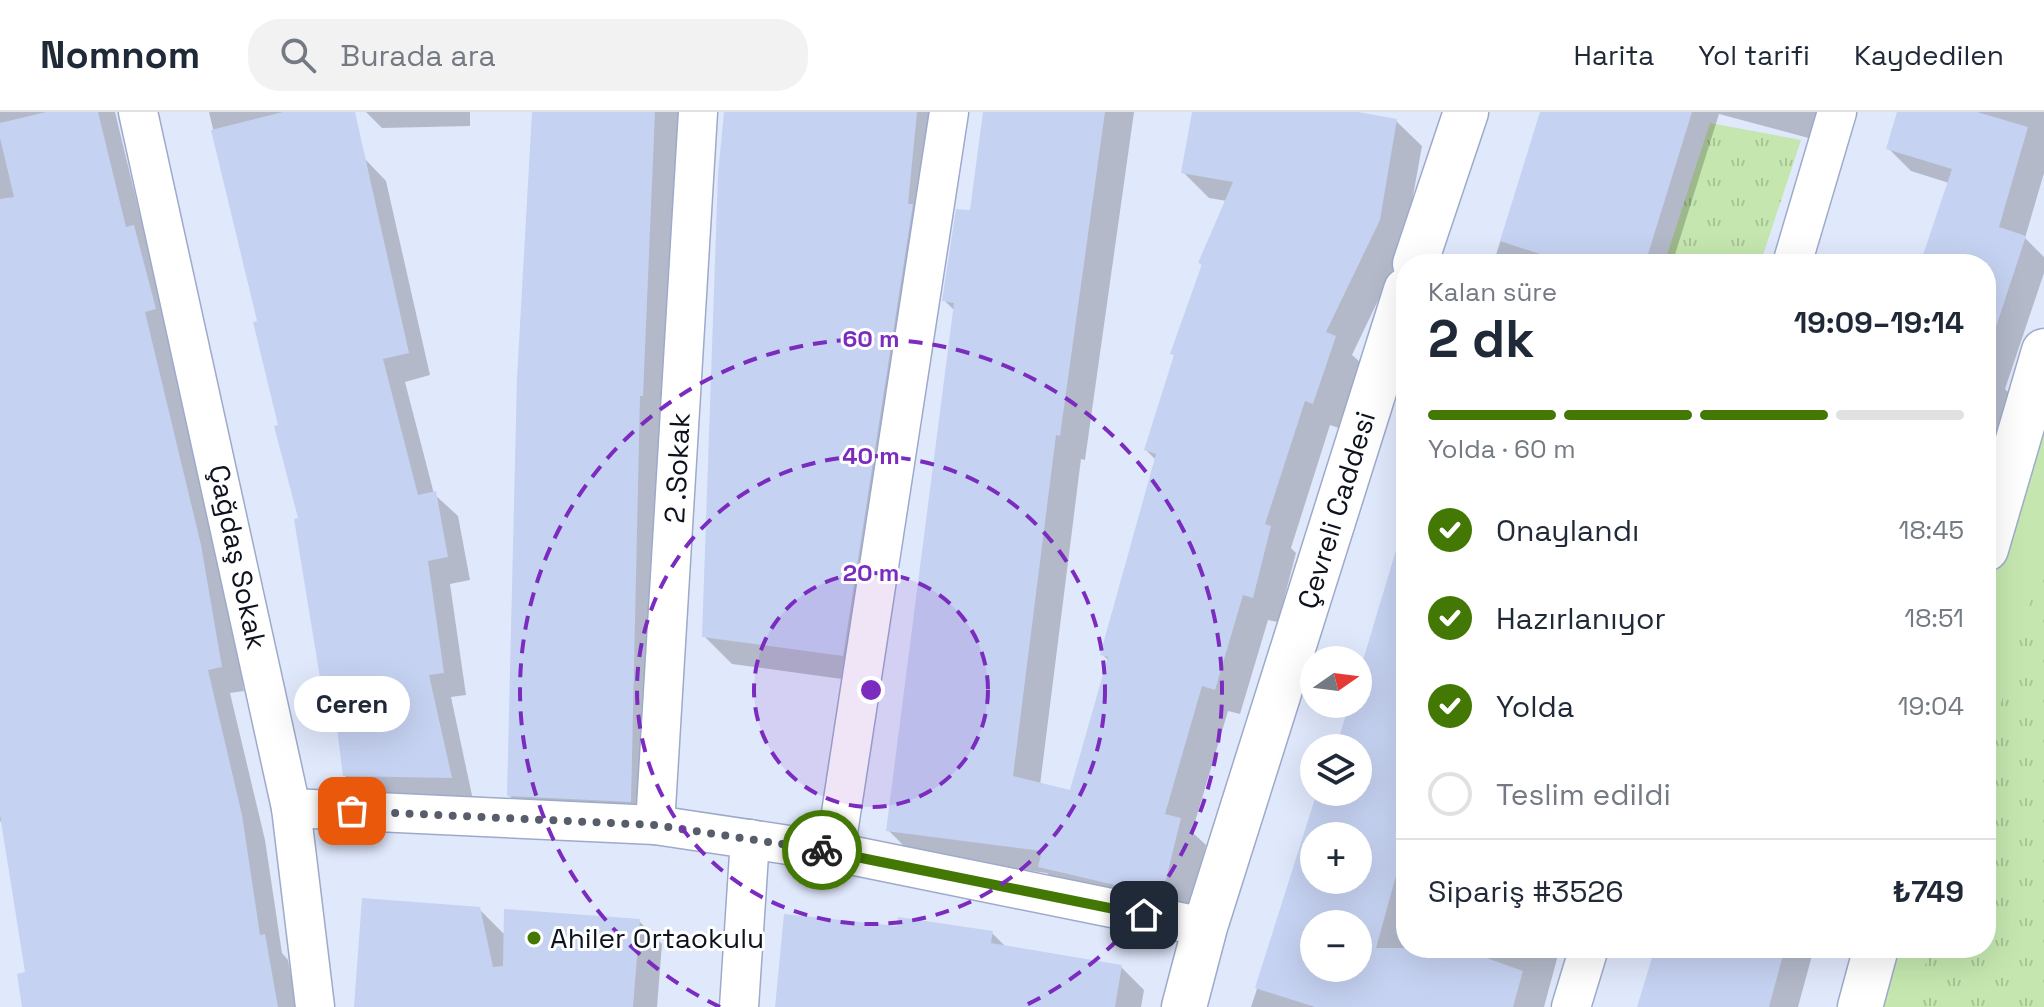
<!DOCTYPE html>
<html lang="tr">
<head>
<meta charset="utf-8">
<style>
	:root { --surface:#fff; --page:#f2f2f3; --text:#1f2937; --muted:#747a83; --line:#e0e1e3; --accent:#437805 }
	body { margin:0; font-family:"Space Grotesk",sans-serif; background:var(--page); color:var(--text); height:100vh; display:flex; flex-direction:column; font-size:30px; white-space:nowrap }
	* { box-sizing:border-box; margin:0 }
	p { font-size:26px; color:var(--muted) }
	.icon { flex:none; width:44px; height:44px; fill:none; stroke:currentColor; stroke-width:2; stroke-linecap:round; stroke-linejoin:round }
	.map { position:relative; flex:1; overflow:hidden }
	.details { position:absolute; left:1396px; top:142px; width:600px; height:704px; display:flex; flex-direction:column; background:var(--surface); border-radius:32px; box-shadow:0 8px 32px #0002 }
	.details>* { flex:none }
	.needle { width:52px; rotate:76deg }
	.fabs { position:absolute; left:1300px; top:534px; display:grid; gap:16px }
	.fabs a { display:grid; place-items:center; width:72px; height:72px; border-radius:50%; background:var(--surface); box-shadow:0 8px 32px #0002; font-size:40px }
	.pin { position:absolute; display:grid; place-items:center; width:68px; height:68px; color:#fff; margin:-34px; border-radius:16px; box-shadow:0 4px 12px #0006 }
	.courier { position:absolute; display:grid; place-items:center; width:80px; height:80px; margin:-40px; border:6px solid #437805; border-radius:50%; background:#fff; color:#222; box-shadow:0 2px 10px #0007 }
	.bubble { position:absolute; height:56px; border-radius:28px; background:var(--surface); box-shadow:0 8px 32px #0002; font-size:26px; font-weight:700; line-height:56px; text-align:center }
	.summary em { font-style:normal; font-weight:700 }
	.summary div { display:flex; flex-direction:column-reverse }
	.summary { display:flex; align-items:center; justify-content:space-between; height:136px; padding:0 32px }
	h1 { font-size:52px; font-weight:700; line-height:60px }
	.bar { display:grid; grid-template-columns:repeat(4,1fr); gap:12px 8px; align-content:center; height:96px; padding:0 32px }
	.bar i { height:10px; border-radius:6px; background:var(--line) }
	.bar .active { background:var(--accent) }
	.bar p { grid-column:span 4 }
	.line { display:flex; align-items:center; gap:20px; padding:0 32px; border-top:2px solid var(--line) }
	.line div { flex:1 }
	ol { padding:0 32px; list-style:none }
	li { display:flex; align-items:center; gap:24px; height:88px }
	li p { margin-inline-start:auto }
	li .icon { padding:8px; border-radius:50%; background:var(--accent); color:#fff; stroke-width:4 }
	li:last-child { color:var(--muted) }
	li i { width:44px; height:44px; border:4px solid var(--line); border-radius:50% }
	header { display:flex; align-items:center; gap:48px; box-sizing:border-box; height:112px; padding:0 40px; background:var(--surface); border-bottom:2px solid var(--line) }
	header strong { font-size:38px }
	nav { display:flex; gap:44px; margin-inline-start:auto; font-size:28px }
	.search { width:560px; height:72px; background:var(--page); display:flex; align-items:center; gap:20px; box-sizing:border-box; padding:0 28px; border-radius:32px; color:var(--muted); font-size:30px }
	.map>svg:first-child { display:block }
	.grass { fill:#c5e7af }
	.park { fill:url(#park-tufts) }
	.shadow { fill:#0003; fill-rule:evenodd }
	.building { fill:#c5d2f1; fill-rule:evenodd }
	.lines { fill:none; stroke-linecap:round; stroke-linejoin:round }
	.street-casing { stroke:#9daaca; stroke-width:41 }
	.secondary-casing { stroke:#9daaca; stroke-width:47 }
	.street { stroke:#fff; stroke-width:38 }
	.secondary { stroke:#fff; stroke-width:44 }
	.done { stroke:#585d6c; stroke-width:8; stroke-dasharray:0 14.4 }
	.route { stroke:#437805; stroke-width:10 }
	.ring { fill:none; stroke:#7b2cbf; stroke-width:4; stroke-dasharray:14 10 }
	.poi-dot { fill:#437805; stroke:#fff; stroke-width:3 }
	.labels { text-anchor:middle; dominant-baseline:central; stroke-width:6; stroke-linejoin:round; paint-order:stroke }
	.street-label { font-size:28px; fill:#0e121e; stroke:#fff }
	.poi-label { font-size:28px; fill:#0e121e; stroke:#fff; text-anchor:start }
	.centre { fill:#7b2cbf; stroke:#fff; stroke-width:4 }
	.ring-label { font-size:24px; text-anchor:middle; font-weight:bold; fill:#7b2cbf; stroke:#fff; stroke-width:6; stroke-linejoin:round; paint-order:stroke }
</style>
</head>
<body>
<header>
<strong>Nomnom</strong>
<div class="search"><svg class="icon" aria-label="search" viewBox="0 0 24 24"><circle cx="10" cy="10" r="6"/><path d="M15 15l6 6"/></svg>Burada ara</div>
<nav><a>Harita</a><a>Yol tarifi</a><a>Kaydedilen</a></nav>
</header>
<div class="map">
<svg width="2044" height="895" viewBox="0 0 2044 895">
	<defs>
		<pattern id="park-tufts" width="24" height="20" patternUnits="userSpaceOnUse" patternTransform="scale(2)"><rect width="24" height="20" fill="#c5e7af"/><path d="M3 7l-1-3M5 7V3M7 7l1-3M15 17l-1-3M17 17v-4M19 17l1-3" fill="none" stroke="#a8c596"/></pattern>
	</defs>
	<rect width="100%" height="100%" fill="#e0e8fc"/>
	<path class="grass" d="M 2044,239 L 2044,895 L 1860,895 L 1876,836 L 1986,836 L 1986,437 Z"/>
	<g class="park">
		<path d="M 1710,11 L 1801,28 L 1760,152 L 1664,152 Z"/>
		<path d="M 2044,444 L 2044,895 L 1913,895 L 1930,836 L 1986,836 L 1986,643 Z"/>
	</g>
	<g class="shadow">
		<path d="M 0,0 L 115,0 L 146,128 L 157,139 L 179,221 L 167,224 L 224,458 L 244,579 L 230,581 L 265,728 L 282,841 L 288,848 L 297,895 L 25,895 L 27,862 L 4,712 L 0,709 Z"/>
		<path d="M 209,0 L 349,0 L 364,46 L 386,69 L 430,263 L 405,270 L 434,382 L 458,404 L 470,468 L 450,472 L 466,583 L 451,585 L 473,688 L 368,686 L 345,664 L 335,588 L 324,577 L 300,407 L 259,211 Z"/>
		<path d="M 366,0 L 470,0 L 470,14 L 382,16 Z"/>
		<path d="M 534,0 L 684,0 L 658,717 L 537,712 L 509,683 Z"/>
		<path d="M 726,0 L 947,0 L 871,571 L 732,552 L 704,524 Z"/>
		<path d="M 985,0 L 1134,0 L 1085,348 L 1081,347 L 1040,673 L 1071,680 L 1109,549 L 1102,542 L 1156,348 L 1146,338 L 1203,154 L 1200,151 L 1227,89 L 1209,86 L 1184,61 L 1194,0 L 1346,0 L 1396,9 L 1422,34 L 1404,134 L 1352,243 L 1361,251 L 1339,316 L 1330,313 L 1291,436 L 1296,441 L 1278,510 L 1268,508 L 1240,602 L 1228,599 L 1192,720 L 1206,733 L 1187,808 L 1066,779 L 1047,761 L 914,744 L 888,718 L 955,199 L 944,188 L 971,101 Z"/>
		<path d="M 1542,0 L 1824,0 L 1816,28 L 1719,2 L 1672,152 L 1493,152 Z"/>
		<path d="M 1898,0 L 2044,0 L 2044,61 L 2025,126 L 2044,145 L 2044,161 L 2005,277 L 2009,281 L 1986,359 L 1986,152 L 1922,152 L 1949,71 L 1911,59 L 1888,36 Z"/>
		<path d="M 1406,396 L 1406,836 L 1575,836 L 1572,846 L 1558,843 L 1544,895 L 1251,895 L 1322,680 L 1358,680 L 1358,636 L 1336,636 L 1351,592 L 1358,592 L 1358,569 L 1400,432 L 1396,428 ZM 1314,724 L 1358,724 L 1358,768 L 1314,768 ZM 1314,812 L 1358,812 L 1358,856 L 1314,856 Z"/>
		<path d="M 479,797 L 505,823 L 639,809 L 662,832 L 657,895 L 356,895 Z"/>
		<path d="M 899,816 L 992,821 L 1006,835 L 1121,855 L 1144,878 L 1141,895 L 777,895 Z"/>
		<path d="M 1657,836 L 1814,836 L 1798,895 L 1639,895 Z"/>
	</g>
	<g class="building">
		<path d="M 46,0 L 98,0 L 126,115 L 134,113 L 156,197 L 145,200 L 201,433 L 222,555 L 208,558 L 242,703 L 260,823 L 265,822 L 278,895 L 22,895 L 17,862 L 25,860 L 0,703 L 0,87 L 14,85 L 0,26 L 0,11 Z"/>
		<path d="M 283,0 L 355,0 L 409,241 L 383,247 L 418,383 L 436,379 L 448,445 L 428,449 L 444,561 L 429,563 L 452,666 L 343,664 L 332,577 L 322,578 L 294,407 L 298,406 L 274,314 L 278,313 L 253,210 L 257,209 L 211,18 Z"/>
		<path d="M 532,0 L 655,0 L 643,284 L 640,284 L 631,690 L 507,684 L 517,266 Z"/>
		<path d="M 724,0 L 917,0 L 908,92 L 913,92 L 843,544 L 702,525 L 718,62 Z"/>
		<path d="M 983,0 L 1105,0 L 1060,324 L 1056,323 L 1013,664 L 1070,678 L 1108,545 L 1100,543 L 1156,342 L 1144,338 L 1174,243 L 1170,242 L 1202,152 L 1198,151 L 1233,70 L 1181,61 L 1192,0 L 1358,0 L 1397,7 L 1380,108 L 1326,220 L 1336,224 L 1313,292 L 1305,289 L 1265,412 L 1271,414 L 1253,486 L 1243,483 L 1215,578 L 1202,574 L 1165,702 L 1181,706 L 1162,784 L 1038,755 L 1042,739 L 886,719 L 954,191 L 942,189 L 956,97 L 970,98 Z"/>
		<path d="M 1540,0 L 1692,0 L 1645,152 L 1571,152 L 1500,129 Z"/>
		<path d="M 1897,0 L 1977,0 L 2028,15 L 1999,115 L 2026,124 L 1992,227 L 1986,226 L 1986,152 L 1920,152 L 1952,57 L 1886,37 Z"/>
		<path d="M 1399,428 L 1406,429 L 1406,728 L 1376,836 L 1459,836 L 1523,859 L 1513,895 L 1315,895 L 1255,876 L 1317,680 L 1358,680 L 1358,636 L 1336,636 L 1349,592 L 1358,592 L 1358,565 ZM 1314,724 L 1358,724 L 1358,768 L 1314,768 ZM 1314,812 L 1358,812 L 1358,856 L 1314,856 Z"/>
		<path d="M 362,786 L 480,795 L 493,855 L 503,854 L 504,797 L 640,807 L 633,895 L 354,895 Z"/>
		<path d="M 784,802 L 897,814 L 898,805 L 993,819 L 991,831 L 1122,853 L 1115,895 L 775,895 Z"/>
		<path d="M 1655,836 L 1785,836 L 1769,895 L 1637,895 Z"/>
	</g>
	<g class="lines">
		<g class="street-casing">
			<g id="street">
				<path d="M 138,0 L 291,696 L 315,895"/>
				<path d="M 1792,152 L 1837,0"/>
				<path d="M 291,696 L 655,713 L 835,740 L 1205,815"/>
				<path d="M 655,713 L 698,0"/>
				<path d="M 835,740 L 949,0"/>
				<path d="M 739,895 L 750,727"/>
				<path d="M 1571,895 L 1589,836"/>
			</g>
		</g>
		<g class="secondary-casing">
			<g id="secondary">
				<path d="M 1415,152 L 1466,0"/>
				<path d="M 1986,437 L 2044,239"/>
				<path d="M 1184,895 L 1205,815 L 1406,178"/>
				<path d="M 1860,895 L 1876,836"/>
			</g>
		</g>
		<use href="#street" class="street"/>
		<use href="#secondary" class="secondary"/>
	</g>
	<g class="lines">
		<path class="done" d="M 352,699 L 655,713 L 822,738"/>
		<path class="route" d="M 822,738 L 1144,803"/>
	</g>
	<circle cx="871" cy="578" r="117" fill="#7b2cbf" fill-opacity=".12"/>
	<g class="ring">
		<circle cx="871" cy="578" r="117"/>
		<circle cx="871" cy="578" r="234"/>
		<path d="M720 895A351 351 0 1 1 1022 895"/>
	</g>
	<circle class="poi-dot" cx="534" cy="826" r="8"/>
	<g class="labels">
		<g class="street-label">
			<text transform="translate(677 356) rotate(-87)">2 .Sokak</text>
			<text transform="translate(1336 398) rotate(-73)">Çevreli Caddesi</text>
			<text transform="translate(238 445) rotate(78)">Çağdaş Sokak</text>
		</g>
		<g class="poi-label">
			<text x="550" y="826">Ahiler Ortaokulu</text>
		</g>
	</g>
	<circle cx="871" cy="578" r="12" class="centre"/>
	<g class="ring-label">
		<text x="871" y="235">60 m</text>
		<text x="871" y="352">40 m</text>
		<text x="871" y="469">20 m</text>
	</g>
</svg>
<div class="fabs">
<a><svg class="needle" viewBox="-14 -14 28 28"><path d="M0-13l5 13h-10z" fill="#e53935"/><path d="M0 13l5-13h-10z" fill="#747a83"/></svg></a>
<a><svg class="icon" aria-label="layers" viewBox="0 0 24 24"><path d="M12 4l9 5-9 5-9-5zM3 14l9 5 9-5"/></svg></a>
<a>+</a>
<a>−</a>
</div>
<div class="pin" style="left:352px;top:699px;background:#ea580c"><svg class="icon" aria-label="bag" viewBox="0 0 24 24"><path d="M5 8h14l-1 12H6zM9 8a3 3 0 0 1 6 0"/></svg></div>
<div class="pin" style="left:1144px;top:803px;background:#1f2937"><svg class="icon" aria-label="home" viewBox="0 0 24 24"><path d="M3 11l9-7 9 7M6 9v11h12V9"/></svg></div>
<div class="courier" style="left:822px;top:738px"><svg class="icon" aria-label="bike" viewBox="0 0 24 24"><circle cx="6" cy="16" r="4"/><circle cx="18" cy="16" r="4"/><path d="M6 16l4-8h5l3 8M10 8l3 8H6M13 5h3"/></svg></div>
<div class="bubble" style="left:294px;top:564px;width:116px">Ceren</div>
<section class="details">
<div class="summary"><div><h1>2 dk</h1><p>Kalan süre</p></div><em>19:09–19:14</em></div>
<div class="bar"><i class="active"></i><i class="active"></i><i class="active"></i><i></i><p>Yolda · 60 m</p></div>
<ol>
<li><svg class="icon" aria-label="check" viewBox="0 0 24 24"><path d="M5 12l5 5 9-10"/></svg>Onaylandı<p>18:45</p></li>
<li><svg class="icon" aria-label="check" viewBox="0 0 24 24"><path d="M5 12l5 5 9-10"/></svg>Hazırlanıyor<p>18:51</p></li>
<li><svg class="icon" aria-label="check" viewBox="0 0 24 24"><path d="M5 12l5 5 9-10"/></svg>Yolda<p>19:04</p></li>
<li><i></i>Teslim edildi</li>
</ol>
<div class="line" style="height:104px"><div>Sipariş #3526</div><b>₺749</b></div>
</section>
</div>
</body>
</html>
